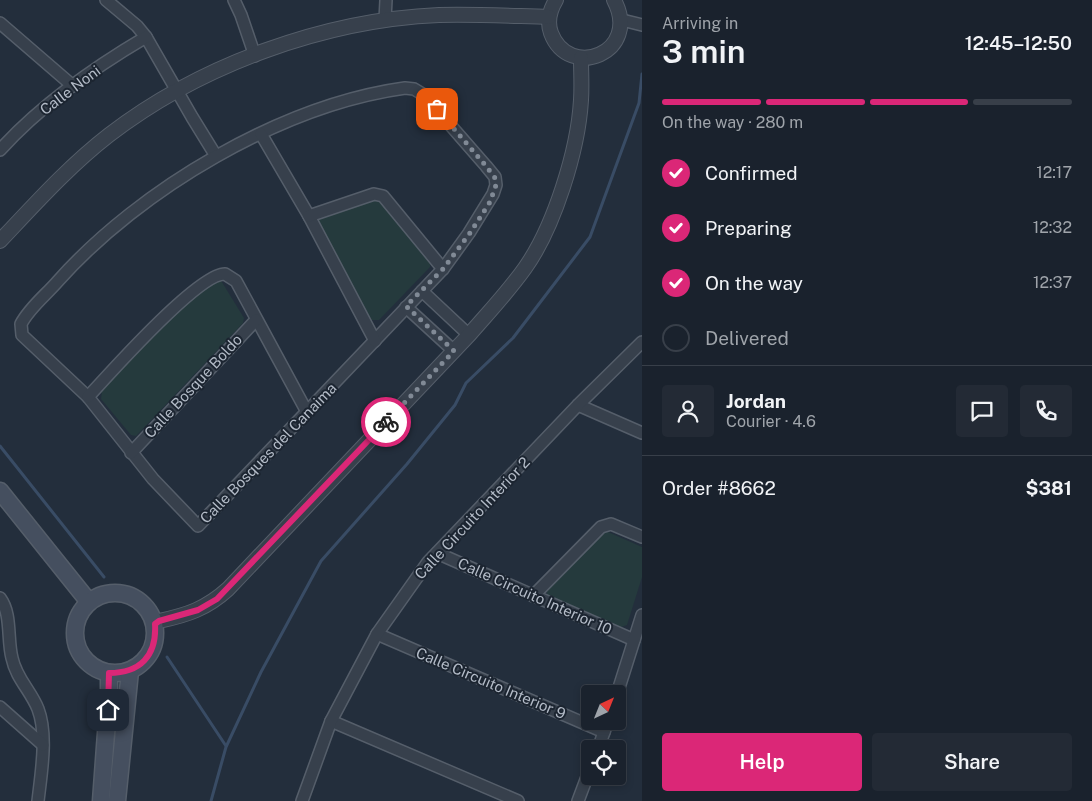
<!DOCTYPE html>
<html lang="en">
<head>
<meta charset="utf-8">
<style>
	:root { --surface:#1a222d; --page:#232a35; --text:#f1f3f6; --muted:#9fa4aa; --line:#383f49; --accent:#db2777 }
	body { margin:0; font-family:"Public Sans",sans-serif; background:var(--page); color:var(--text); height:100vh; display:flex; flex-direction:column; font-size:19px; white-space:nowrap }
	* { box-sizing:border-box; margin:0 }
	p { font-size:16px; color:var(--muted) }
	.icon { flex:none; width:28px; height:28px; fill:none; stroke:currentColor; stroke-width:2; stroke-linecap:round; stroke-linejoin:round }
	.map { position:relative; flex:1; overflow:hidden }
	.drawer { display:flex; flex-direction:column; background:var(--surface); width:450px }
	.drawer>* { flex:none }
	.needle { width:32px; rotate:43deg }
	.controls { position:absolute; left:581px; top:685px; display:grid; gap:10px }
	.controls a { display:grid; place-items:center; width:45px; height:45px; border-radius:5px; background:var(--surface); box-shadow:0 2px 8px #0003,0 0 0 1px var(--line); font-size:25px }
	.pin { position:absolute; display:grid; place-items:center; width:42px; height:42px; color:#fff; margin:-21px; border-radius:10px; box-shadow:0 2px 8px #0006 }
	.courier { position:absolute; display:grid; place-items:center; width:50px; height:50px; margin:-25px; border:4px solid #db2777; border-radius:50%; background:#fff; color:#222; box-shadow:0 1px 6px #0007 }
	.overview em { font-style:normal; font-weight:600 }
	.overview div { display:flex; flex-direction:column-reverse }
	.overview { display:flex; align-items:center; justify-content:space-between; height:85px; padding:0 20px }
	h1 { font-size:32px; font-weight:600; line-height:38px }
	.bar { display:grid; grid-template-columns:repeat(4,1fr); gap:8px 5px; align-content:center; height:60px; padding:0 20px }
	.bar i { height:6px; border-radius:4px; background:var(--line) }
	.bar .on { background:var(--accent) }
	.bar p { grid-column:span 4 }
	.line { display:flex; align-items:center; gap:12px; padding:0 20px; border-top:1px solid var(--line) }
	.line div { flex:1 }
	.round { display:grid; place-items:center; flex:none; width:52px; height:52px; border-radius:5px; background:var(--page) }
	ol { padding:0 20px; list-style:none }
	li { display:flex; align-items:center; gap:15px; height:55px }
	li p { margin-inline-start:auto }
	li .icon { padding:5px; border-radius:50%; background:var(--accent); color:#fff; stroke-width:4 }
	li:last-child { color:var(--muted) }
	li i { width:28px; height:28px; border:2px solid var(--line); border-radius:50% }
	.cta { display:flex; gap:10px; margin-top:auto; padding:10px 20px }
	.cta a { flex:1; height:58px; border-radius:5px; background:var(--accent); color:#fff; font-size:20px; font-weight:600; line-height:58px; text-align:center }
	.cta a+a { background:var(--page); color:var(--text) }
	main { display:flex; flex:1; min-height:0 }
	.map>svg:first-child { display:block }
	.green { fill:#253a3d }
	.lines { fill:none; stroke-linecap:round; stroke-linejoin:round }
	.stream { stroke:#394c65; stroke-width:3 }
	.minor-casing { stroke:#555e6a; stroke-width:14 }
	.tertiary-casing { stroke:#555e6a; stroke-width:16 }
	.secondary-casing { stroke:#555e6a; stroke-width:19 }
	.minor { stroke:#37404c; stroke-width:11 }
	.tertiary { stroke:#37404c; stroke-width:14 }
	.secondary { stroke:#454f5f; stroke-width:16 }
	.done { stroke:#818a96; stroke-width:5; stroke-dasharray:0 9 }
	.route { stroke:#db2777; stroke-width:6 }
	.labels { text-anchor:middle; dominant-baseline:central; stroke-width:4; stroke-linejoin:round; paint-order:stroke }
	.street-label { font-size:15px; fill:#b3bbc7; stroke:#1c2531 }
</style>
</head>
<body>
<main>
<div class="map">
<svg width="642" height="801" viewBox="0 0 642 801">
	<rect width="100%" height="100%" fill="#232e3c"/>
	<g class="green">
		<path d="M 368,200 L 377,200 L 384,205 L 430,262 L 430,267 L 379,320 L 371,320 L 316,222 L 319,216 Z"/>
		<path d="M 220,279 L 244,318 L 243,323 L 136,436 L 131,435 L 101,399 L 102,391 L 142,343 L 171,313 Z"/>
		<path d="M 608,532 L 642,547 L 642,577 L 627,625 L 621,627 L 547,595 L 547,589 L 602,533 Z"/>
	</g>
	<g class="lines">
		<g class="stream">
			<path d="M 0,446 L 104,577"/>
			<path d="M 167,657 L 226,746"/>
			<path d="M 211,801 L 226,747 L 261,672 L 321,561 L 407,464 L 455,405 L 466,383 L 513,338 L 590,237 L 639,103 L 642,74"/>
		</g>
		<g class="minor-casing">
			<g id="minor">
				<path d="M 106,0 L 137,26 L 146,37 L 192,117 L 216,156"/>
				<path d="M 234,0 L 241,15 L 255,56"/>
				<path d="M 385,20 L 386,0"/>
				<path d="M 622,20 L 642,25"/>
				<path d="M 0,23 L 73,86"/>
				<path d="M 405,88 L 414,89 L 424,95 L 486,166 L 495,177 L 496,185 L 493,194 L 469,233 L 443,269 L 198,526 L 153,479 L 88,397 L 22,335 L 21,324 C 29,308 46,295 58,281 C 140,189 282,105 405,88 Z"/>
				<path d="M 261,134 L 309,216 L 375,341"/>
				<path d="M 0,150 C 40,106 95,67 146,37"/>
				<path d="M 309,216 L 374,194 L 383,196 L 443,269"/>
				<path d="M 422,291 L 469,335"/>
				<path d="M 406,307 L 454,351"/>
				<path d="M 88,397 C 109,374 199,273 225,274 L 236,281 L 307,412"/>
				<path d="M 578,405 L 642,433"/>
				<path d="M 131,453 L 256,320"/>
				<path d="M 437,553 L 634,640"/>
				<path d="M 533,596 L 601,527 L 611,524 L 642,537"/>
				<path d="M 0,598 C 12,614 7,639 12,658 C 16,678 31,691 38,709 C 48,735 41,774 38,801"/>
				<path d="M 377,634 L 604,732"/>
				<path d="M 617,694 L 642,615"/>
				<path d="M 0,707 L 43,745"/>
				<path d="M 331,721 L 518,801"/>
				<path d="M 598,749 L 608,721"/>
				<path d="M 302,801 L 331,721 L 377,634 L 428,562 L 578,405 L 642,342"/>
				<path d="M 578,801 L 590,769"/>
			</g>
		</g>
		<g class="tertiary-casing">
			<g id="tertiary">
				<path d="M 556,0 C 550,10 547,22 551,33 C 569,81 642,53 614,0"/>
				<path d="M 0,241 C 35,204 69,166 109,135 C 200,65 324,20 439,15 C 476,14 512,16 549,17"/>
				<path d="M 155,624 L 159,621 C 187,615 206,609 228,589 L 469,335 C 488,313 508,292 525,268 C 554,227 578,151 581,100 C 582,86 581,72 581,58"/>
			</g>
		</g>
		<g class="secondary-casing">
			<g id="secondary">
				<path d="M 0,491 L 89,602"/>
				<circle cx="115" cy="633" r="40"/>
				<path d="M 101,801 L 109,692 L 109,673"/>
				<path d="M 117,801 L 130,671"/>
			</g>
		</g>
		<use href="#minor" class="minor"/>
		<use href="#tertiary" class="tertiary"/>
		<use href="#secondary" class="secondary"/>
	</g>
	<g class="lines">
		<path class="done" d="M 386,422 L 454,351 L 406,306 L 443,269 L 470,233 L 490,202 L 496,185 L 495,178 L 486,166 L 437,109"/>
		<path class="route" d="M 108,710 L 109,673 C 140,673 157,656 155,624 L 159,621 L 198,610 L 217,599 L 386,422"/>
	</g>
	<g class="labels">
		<g class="street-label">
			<text transform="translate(70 90) rotate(-37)">Calle Noni</text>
			<text transform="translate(193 386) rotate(-47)">Calle Bosque Boldo</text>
			<text transform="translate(268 453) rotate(-46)">Calle Bosques del Canaima</text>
			<text transform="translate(472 518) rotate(-47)">Calle Circuito Interior 2</text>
			<text transform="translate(535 596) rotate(24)">Calle Circuito Interior 10</text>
			<text transform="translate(491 683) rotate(23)">Calle Circuito Interior 9</text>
		</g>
	</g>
</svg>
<div class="controls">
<a><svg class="needle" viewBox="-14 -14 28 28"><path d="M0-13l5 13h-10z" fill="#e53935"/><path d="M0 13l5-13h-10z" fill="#9fa4aa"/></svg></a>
<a><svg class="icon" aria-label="locate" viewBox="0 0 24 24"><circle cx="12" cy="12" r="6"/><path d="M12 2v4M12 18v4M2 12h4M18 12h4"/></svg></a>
</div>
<div class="pin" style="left:437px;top:109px;background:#ea580c"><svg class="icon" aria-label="bag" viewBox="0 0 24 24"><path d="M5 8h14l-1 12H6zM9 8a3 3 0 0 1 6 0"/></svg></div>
<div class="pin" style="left:108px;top:710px;background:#1f2937"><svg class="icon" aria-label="home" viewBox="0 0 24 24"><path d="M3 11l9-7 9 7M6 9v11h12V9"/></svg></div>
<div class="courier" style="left:386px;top:422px"><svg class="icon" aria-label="bike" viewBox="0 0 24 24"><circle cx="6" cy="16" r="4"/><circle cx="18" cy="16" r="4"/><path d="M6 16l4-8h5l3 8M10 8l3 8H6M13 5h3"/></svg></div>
</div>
<section class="drawer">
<div class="overview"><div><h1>3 min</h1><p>Arriving in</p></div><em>12:45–12:50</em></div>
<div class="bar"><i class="on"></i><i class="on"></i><i class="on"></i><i></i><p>On the way · 280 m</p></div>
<ol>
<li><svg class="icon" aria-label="check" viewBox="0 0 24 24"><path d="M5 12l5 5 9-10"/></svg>Confirmed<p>12:17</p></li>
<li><svg class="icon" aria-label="check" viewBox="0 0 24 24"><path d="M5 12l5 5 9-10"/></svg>Preparing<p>12:32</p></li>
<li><svg class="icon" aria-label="check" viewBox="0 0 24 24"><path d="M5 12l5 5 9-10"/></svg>On the way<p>12:37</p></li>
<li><i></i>Delivered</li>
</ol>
<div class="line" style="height:90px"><a class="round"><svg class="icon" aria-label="person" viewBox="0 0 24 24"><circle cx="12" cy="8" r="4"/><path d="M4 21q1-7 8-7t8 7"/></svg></a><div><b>Jordan</b><p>Courier · 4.6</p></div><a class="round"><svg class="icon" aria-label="chat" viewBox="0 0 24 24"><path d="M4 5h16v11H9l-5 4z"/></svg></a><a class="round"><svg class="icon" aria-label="phone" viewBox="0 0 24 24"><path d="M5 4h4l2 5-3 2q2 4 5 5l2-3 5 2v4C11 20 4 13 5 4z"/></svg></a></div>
<div class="line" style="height:65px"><div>Order #8662</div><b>$381</b></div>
<div class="cta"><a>Help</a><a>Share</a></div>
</section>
</main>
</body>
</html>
